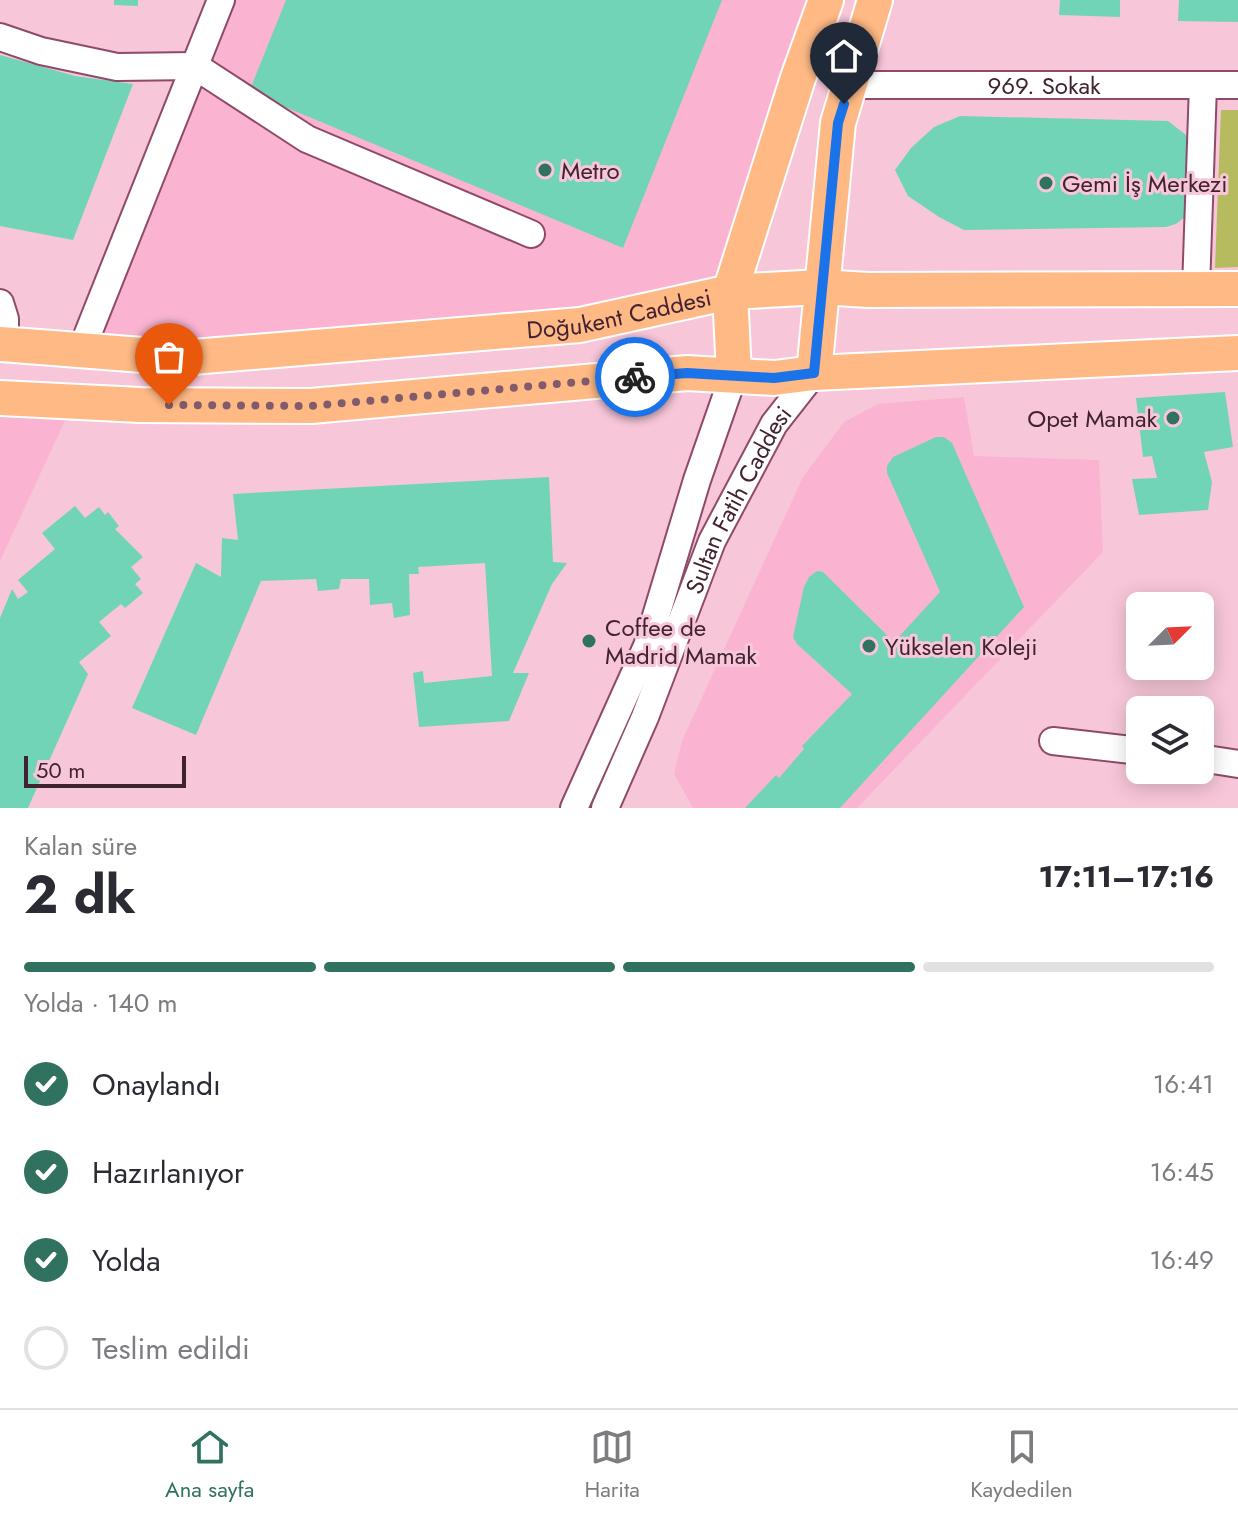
<!DOCTYPE html>
<html lang="tr">
<head>
<meta charset="utf-8">
<style>
	:root { --surface:#fff; --page:#f7f7f7; --text:#2b2b33; --muted:#7c7c81; --line:#e1e1e2; --accent:#31715f }
	body { margin:0; font-family:Jost,sans-serif; background:var(--page); color:var(--text); height:100vh; display:flex; flex-direction:column; font-size:30px; white-space:nowrap }
	* { box-sizing:border-box; margin:0 }
	p { font-size:26px; color:var(--muted) }
	.icon { flex:none; width:44px; height:44px; fill:none; stroke:currentColor; stroke-width:2; stroke-linecap:round; stroke-linejoin:round }
	.map { position:relative; height:808px; overflow:hidden }
	.details { display:flex; flex-direction:column; background:var(--surface); flex:1 }
	.details>* { flex:none }
	.needle { width:52px; rotate:66deg }
	.fabs { position:absolute; left:1126px; top:592px; display:grid; gap:16px }
	.fabs a { display:grid; place-items:center; width:88px; height:88px; border-radius:12px; background:var(--surface); box-shadow:0 4px 20px #0003; font-size:40px }
	.scale { position:absolute; left:24px; bottom:20px; width:162px; box-sizing:border-box; padding-left:8px; border:4px solid #412230; border-top:0; font-size:22px; line-height:28px; white-space:nowrap; color:#412230; -webkit-text-stroke:6px #f7c6d9; paint-order:stroke }
	.pin { position:absolute; display:grid; place-items:center; width:68px; height:68px; color:#fff; margin:-82px -34px; border-radius:50% 50% 50% 0; rotate:-45deg; box-shadow:0 0 8px #0007 }
	.pin .icon { rotate:45deg }
	.courier { position:absolute; display:grid; place-items:center; width:80px; height:80px; margin:-40px; border:6px solid #1a73e8; border-radius:50%; background:#fff; color:#222; box-shadow:0 2px 10px #0007 }
	.overview em { font-style:normal; font-weight:700 }
	.overview div { display:flex; flex-direction:column-reverse }
	.overview { display:flex; align-items:center; justify-content:space-between; height:136px; padding:0 24px }
	h1 { font-size:52px; font-weight:700; line-height:60px }
	.bar { display:grid; grid-template-columns:repeat(4,1fr); gap:12px 8px; align-content:center; height:96px; padding:0 24px }
	.bar i { height:10px; border-radius:6px; background:var(--line) }
	.bar .active { background:var(--accent) }
	.bar p { grid-column:span 4 }
	ol { padding:0 24px; list-style:none }
	li { display:flex; align-items:center; gap:24px; height:88px }
	li p { margin-inline-start:auto }
	li .icon { padding:8px; border-radius:50%; background:var(--accent); color:#fff; stroke-width:4 }
	li:last-child { color:var(--muted) }
	li i { width:44px; height:44px; border:4px solid var(--line); border-radius:50% }
	.tab-bar { display:flex; justify-content:space-around; align-items:center; height:112px; border-top:2px solid var(--line); background:var(--surface); font-size:22px; color:var(--muted) }
	.tab-bar a { display:grid; justify-items:center; gap:4px }
	.tab-bar .active { color:var(--accent) }
	.map>svg:first-child { display:block }
	.built { fill:#fab4d1 }
	.green { fill:#b5bb5e }
	.building { fill:#72d4b7 }
	.lines { fill:none; stroke-linecap:round; stroke-linejoin:round }
	.minor-casing { stroke:#8f4969; stroke-width:30 }
	.major-casing { stroke:#fff; stroke-width:38 }
	.minor { stroke:#fff; stroke-width:26 }
	.major { stroke:#ffb985; stroke-width:34 }
	.done { stroke:#815b6b; stroke-width:8; stroke-dasharray:0 14.4 }
	.route { stroke:#1a73e8; stroke-width:10 }
	.poi-dot { fill:#31715f; stroke:#f7c6d9; stroke-width:3 }
	.labels { text-anchor:middle; dominant-baseline:central; stroke-width:6; stroke-linejoin:round; paint-order:stroke }
	.street-label { font-size:24px; fill:#412230; stroke:#f7c6d9 }
	.poi-label { font-size:24px; fill:#412230; stroke:#f7c6d9; text-anchor:start }
</style>
</head>
<body>
<div class="map">
<svg width="1238" height="808" viewBox="0 0 1238 808">
	<rect width="100%" height="100%" fill="#f7c6d9"/>
	<g class="built">
		<path d="M 221,0 L 826,0 L 730,292 L 580,325 L 81,351 Z"/>
		<path d="M 964,397 L 974,456 L 1099,460 L 1103,552 L 857,808 L 693,808 L 674,774 L 682,741 L 803,477 L 844,422 L 878,404 Z"/>
		<path d="M 0,398 L 74,401 L 0,561 Z"/>
	</g>
	<path class="green" d="M 1221,110 L 1238,110 L 1238,267 L 1215,268 Z"/>
	<g class="building">
		<path d="M 114,0 L 138,0 L 138,6 L 114,5 Z"/>
		<path d="M 286,0 L 722,0 L 623,248 L 249,92 Z"/>
		<path d="M 1060,0 L 1120,0 L 1120,17 L 1059,15 Z"/>
		<path d="M 1179,0 L 1238,0 L 1238,22 L 1178,21 Z"/>
		<path d="M 0,55 L 75,76 L 133,84 L 73,240 L 0,226 Z"/>
		<path d="M 960,116 L 1168,121 L 1186,135 L 1191,144 L 1186,216 L 1176,224 L 1166,227 L 964,230 L 939,217 L 908,196 L 895,170 L 911,148 L 934,127 Z"/>
		<path d="M 1225,392 L 1233,447 L 1204,452 L 1212,482 L 1208,510 L 1139,515 L 1132,479 L 1157,478 L 1152,456 L 1143,457 L 1136,398 Z"/>
		<path d="M 936,437 L 944,437 L 952,443 L 1024,607 L 840,808 L 745,808 L 776,775 L 779,778 L 804,749 L 802,746 L 852,694 L 797,644 L 793,637 L 804,587 L 809,577 L 817,571 L 823,572 L 894,642 L 940,592 L 887,473 L 887,466 L 893,457 Z"/>
		<path d="M 549,477 L 553,562 L 567,563 L 552,584 L 513,673 L 529,673 L 509,721 L 419,727 L 413,673 L 423,671 L 424,683 L 492,676 L 485,563 L 418,567 L 419,574 L 409,574 L 410,615 L 394,618 L 392,603 L 370,605 L 369,579 L 341,579 L 339,589 L 318,591 L 316,579 L 261,581 L 196,735 L 132,708 L 196,563 L 221,577 L 222,538 L 238,540 L 233,494 Z"/>
		<path d="M 75,506 L 85,518 L 99,507 L 105,515 L 108,512 L 119,526 L 115,529 L 143,557 L 131,567 L 141,579 L 135,584 L 143,593 L 125,608 L 121,604 L 99,622 L 111,636 L 79,662 L 88,674 L 28,808 L 0,808 L 0,618 L 12,589 L 18,599 L 28,592 L 18,580 L 55,549 L 42,533 Z"/>
	</g>
	<g class="lines">
		<g class="minor-casing">
			<g id="minor">
				<path d="M 0,37 L 41,51 L 117,67 L 195,66 L 307,139 L 531,234"/>
				<path id="s1" d="M 850,85 L 1238,85"/>
				<path d="M 1196,289 L 1203,85"/>
				<path d="M 0,303 L 5,319 L 5,346"/>
				<path d="M 81,351 L 221,0"/>
				<path d="M 1053,741 L 1140,751"/>
				<path d="M 1200,758 L 1238,764"/>
				<path d="M 574,808 L 647,646 L 697,480 L 734,374"/>
				<path id="s2" d="M 605,808 L 645,717 L 712,541 L 774,424 L 814,373"/>
			</g>
		</g>
		<g class="major-casing">
			<g id="major">
				<path id="s3" d="M 0,344 L 181,358 L 580,325 L 730,292 L 820,287 L 868,290 L 1238,289"/>
				<path d="M 814,373 L 838,123 L 875,0"/>
				<path d="M 734,374 L 730,292 L 798,78 L 826,0"/>
				<path d="M 0,398 L 140,405 L 311,406 L 687,373 L 774,378 L 814,373 L 1238,353"/>
			</g>
		</g>
		<use href="#minor" class="minor"/>
		<use href="#major" class="major"/>
	</g>
	<g class="lines">
		<path class="done" d="M 169,405 L 311,406 L 635,377"/>
		<path class="route" d="M 635,377 L 687,373 L 774,378 L 814,373 L 838,123 L 844,104"/>
	</g>
	<g class="poi-dot">
		<circle cx="545" cy="170" r="8"/>
		<circle cx="1046" cy="183" r="8"/>
		<circle cx="1173" cy="418" r="8"/>
		<circle cx="589" cy="641" r="8"/>
		<circle cx="869" cy="646" r="8"/>
	</g>
	<g class="labels">
		<g class="street-label">
			<text stroke="none"><textPath href="#s1" startOffset="194">969. Sokak</textPath></text>
			<text stroke="none"><textPath href="#s3" startOffset="622">Doğukent Caddesi</textPath></text>
			<text stroke="none"><textPath href="#s2" startOffset="336">Sultan Fatih Caddesi</textPath></text>
		</g>
		<g class="poi-label">
			<text x="561" y="170">Metro</text>
			<text x="1062" y="183">Gemi İş Merkezi</text>
			<text x="1157" y="418" text-anchor="end">Opet Mamak</text>
			<text x="605" y="627">Coffee de<tspan x="605" dy="28">Madrid Mamak</tspan></text>
			<text x="885" y="646">Yükselen Koleji</text>
		</g>
	</g>
</svg>
<div class="fabs">
<a><svg class="needle" viewBox="-14 -14 28 28"><path d="M0-13l5 13h-10z" fill="#e53935"/><path d="M0 13l5-13h-10z" fill="#7c7c81"/></svg></a>
<a><svg class="icon" aria-label="layers" viewBox="0 0 24 24"><path d="M12 4l9 5-9 5-9-5zM3 14l9 5 9-5"/></svg></a>
</div>
<div class="scale">50 m</div>
<div class="pin" style="left:169px;top:405px;background:#ea580c"><svg class="icon" aria-label="bag" viewBox="0 0 24 24"><path d="M5 8h14l-1 12H6zM9 8a3 3 0 0 1 6 0"/></svg></div>
<div class="pin" style="left:844px;top:104px;background:#1f2937"><svg class="icon" aria-label="home" viewBox="0 0 24 24"><path d="M3 11l9-7 9 7M6 9v11h12V9"/></svg></div>
<div class="courier" style="left:635px;top:377px"><svg class="icon" aria-label="bike" viewBox="0 0 24 24"><circle cx="6" cy="16" r="4"/><circle cx="18" cy="16" r="4"/><path d="M6 16l4-8h5l3 8M10 8l3 8H6M13 5h3"/></svg></div>
</div>
<section class="details">
<div class="overview"><div><h1>2 dk</h1><p>Kalan süre</p></div><em>17:11–17:16</em></div>
<div class="bar"><i class="active"></i><i class="active"></i><i class="active"></i><i></i><p>Yolda · 140 m</p></div>
<ol>
<li><svg class="icon" aria-label="check" viewBox="0 0 24 24"><path d="M5 12l5 5 9-10"/></svg>Onaylandı<p>16:41</p></li>
<li><svg class="icon" aria-label="check" viewBox="0 0 24 24"><path d="M5 12l5 5 9-10"/></svg>Hazırlanıyor<p>16:45</p></li>
<li><svg class="icon" aria-label="check" viewBox="0 0 24 24"><path d="M5 12l5 5 9-10"/></svg>Yolda<p>16:49</p></li>
<li><i></i>Teslim edildi</li>
</ol>
</section>
<nav class="tab-bar">
<a class="active"><svg class="icon" aria-label="home" viewBox="0 0 24 24"><path d="M3 11l9-7 9 7M6 9v11h12V9"/></svg>Ana sayfa</a>
<a><svg class="icon" aria-label="map" viewBox="0 0 24 24"><path d="M3 6l6-2 6 2 6-2v14l-6 2-6-2-6 2zM9 4v14M15 6v14"/></svg>Harita</a>
<a><svg class="icon" aria-label="saved" viewBox="0 0 24 24"><path d="M7 4h10v16l-5-4-5 4z"/></svg>Kaydedilen</a>
</nav>
</body>
</html>
